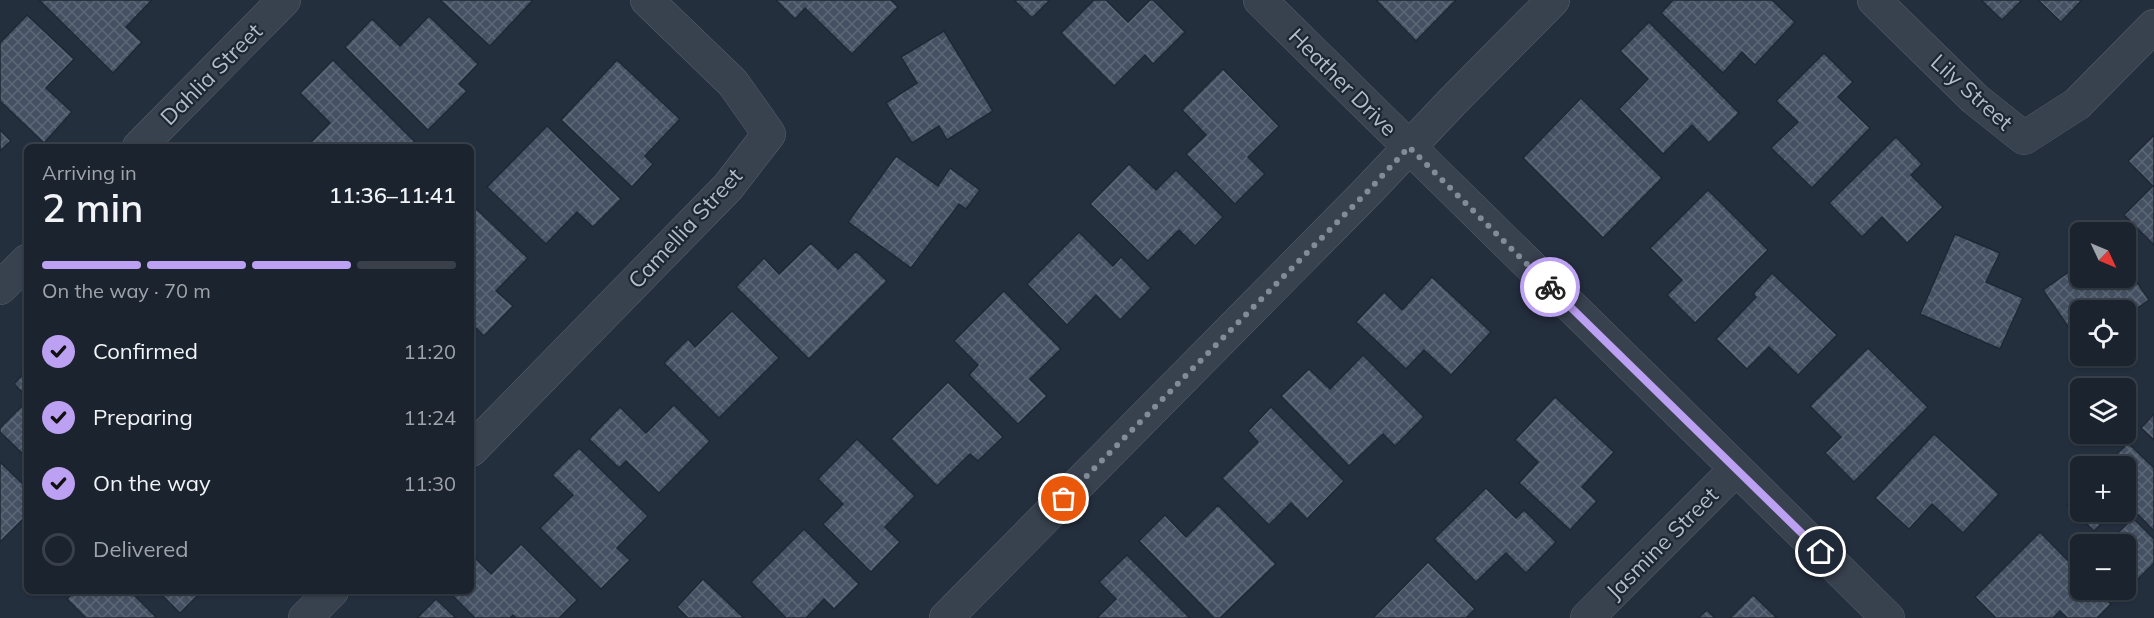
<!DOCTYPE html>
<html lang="en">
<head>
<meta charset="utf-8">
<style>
	:root { --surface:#1b232e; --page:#282f3a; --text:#f1f3f6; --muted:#a0a4aa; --line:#39404a; --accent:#bca0f2 }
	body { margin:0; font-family:Mulish,sans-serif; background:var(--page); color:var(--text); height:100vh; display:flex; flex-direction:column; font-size:22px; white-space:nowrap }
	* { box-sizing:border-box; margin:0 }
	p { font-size:20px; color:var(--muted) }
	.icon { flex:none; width:33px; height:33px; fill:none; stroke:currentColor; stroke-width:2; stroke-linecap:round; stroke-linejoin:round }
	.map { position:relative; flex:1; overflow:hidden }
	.panel { position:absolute; left:24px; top:144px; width:450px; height:450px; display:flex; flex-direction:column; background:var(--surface); border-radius:9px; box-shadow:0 2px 4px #0004,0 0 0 2px var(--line) }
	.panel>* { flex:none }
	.needle { width:39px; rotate:134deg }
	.controls { position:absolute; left:2070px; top:222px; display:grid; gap:12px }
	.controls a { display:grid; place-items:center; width:66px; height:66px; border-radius:9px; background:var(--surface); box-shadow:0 2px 4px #0004,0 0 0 2px var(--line); font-size:30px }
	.pin { position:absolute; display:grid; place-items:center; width:51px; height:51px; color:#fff; margin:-26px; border:3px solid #fff; border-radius:50%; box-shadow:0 2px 6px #0007 }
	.courier { position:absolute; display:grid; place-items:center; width:60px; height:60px; margin:-30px; border:4px solid #bca0f2; border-radius:50%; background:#fff; color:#222; box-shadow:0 2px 8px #0007 }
	.headline em { font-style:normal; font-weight:600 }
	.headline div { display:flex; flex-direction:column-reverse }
	.headline { display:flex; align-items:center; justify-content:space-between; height:102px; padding:0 18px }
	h1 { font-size:39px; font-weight:600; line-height:45px }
	.bar { display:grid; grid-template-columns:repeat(4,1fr); gap:9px 6px; align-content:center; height:72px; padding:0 18px }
	.bar i { height:8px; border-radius:4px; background:var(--line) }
	.bar .selected { background:var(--accent) }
	.bar p { grid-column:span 4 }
	ol { padding:0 18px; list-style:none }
	li { display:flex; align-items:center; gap:18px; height:66px }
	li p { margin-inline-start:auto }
	li .icon { padding:6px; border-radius:50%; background:var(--accent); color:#111; stroke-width:4 }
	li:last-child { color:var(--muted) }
	li i { width:33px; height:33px; border:3px solid var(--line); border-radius:50% }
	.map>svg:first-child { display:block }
	.building { fill:url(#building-cross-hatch); stroke:#1f2835; stroke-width:1.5 }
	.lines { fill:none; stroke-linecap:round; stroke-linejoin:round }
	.minor-casing { stroke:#565f6c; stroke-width:34 }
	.minor { stroke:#38414e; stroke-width:33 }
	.done { stroke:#828b98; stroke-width:6; stroke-dasharray:0 10.8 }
	.route { stroke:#bca0f2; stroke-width:8 }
	.labels { text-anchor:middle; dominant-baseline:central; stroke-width:4.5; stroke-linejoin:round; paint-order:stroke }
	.street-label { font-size:22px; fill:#b4bcc9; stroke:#1d2633 }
</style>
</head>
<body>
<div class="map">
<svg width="2154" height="618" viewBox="0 0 2154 618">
	<defs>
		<pattern id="building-cross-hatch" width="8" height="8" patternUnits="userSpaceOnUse" patternTransform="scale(1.5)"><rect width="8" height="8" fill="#455162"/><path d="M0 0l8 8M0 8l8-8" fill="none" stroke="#5d6877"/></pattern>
	</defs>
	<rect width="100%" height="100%" fill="#242f3e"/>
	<g class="building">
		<path d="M 39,0 L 152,0 L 126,27 L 142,42 L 113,73 Z"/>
		<path d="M 440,0 L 533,0 L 490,46 Z"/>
		<path d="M 776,0 L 891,0 L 898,7 L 852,54 L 805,8 L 795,19 Z"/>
		<path d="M 1014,0 L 1050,0 L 1032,18 Z"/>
		<path d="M 1094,0 L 1106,0 L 1128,22 L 1150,0 L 1153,0 L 1185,32 L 1153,64 L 1145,55 L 1114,86 L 1061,33 Z"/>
		<path d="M 1376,0 L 1456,0 L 1416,41 Z"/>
		<path d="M 1673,0 L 1772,0 L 1795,22 L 1755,65 L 1742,52 L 1723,73 L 1661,13 Z"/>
		<path d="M 1981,0 L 2022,0 L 2002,20 Z"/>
		<path d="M 2038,0 L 2082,0 L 2061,22 Z"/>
		<path d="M 27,15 L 74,59 L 46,88 L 72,112 L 44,143 L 0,101 L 0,43 Z"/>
		<path d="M 429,16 L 478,64 L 459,84 L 467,91 L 428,130 L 345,47 L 372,19 L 400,46 Z"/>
		<path d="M 1649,22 L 1739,113 L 1709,143 L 1692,125 L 1663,154 L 1619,109 L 1648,79 L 1620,51 Z"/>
		<path d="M 944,31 L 993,111 L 947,140 L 939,126 L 912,143 L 886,103 L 917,83 L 901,57 Z"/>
		<path d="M 1824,53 L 1853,82 L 1838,97 L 1870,128 L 1812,188 L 1771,148 L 1798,122 L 1776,101 Z"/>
		<path d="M 333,60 L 418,145 L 416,147 L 306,147 L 330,123 L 300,93 Z"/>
		<path d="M 617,60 L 680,119 L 645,156 L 653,164 L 632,187 L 561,120 Z"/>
		<path d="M 1223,69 L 1279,126 L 1248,157 L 1265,174 L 1235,204 L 1186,154 L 1206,135 L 1182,110 Z"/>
		<path d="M 1581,98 L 1662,178 L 1603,238 L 1523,158 Z"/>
		<path d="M 547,126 L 621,199 L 593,227 L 577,212 L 546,244 L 487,187 Z"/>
		<path d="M 0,130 L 11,141 L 0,151 Z"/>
		<path d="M 2154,135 L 2154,245 L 2124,215 L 2153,186 L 2128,161 Z"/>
		<path d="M 1896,137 L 1922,164 L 1911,175 L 1943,207 L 1907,243 L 1882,217 L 1862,237 L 1829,203 Z"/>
		<path d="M 896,156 L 938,186 L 950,168 L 980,190 L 966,209 L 959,204 L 911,268 L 848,222 Z"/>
		<path d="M 1129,164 L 1156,190 L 1176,170 L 1223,217 L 1195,246 L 1179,230 L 1148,261 L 1090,204 Z"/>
		<path d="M 1708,190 L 1768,250 L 1695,323 L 1667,295 L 1682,280 L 1650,248 Z"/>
		<path d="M 471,204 L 528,258 L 496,291 L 513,306 L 484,336 L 471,323 Z"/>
		<path d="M 1079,232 L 1113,266 L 1121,257 L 1151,288 L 1120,320 L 1096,295 L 1067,325 L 1027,284 Z"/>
		<path d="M 1955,234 L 2000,253 L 1986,282 L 2023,298 L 2000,349 L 1920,314 Z"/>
		<path d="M 811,243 L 838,269 L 856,251 L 887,281 L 809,359 L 736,287 L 764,258 L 779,274 Z"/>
		<path d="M 2080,250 L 2080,278 L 2126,278 L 2126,266 L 2149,300 L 2126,316 L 2126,310 L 2080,310 L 2080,344 L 2043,290 L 2080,264 L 2074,255 Z"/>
		<path d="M 1772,273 L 1837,335 L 1798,375 L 1769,347 L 1747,369 L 1716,339 L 1756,297 L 1753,294 Z"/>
		<path d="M 1432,277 L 1491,332 L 1451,375 L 1424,350 L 1406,369 L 1356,322 L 1384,292 L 1402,310 Z"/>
		<path d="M 1004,291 L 1061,349 L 1030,379 L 1047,396 L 1018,424 L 969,375 L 978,365 L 954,341 Z"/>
		<path d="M 732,311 L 779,358 L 719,418 L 664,363 L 688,339 L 695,347 Z"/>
		<path d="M 1868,348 L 1928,407 L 1854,482 L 1825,453 L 1841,437 L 1810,406 Z"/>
		<path d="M 1363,355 L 1424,417 L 1395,446 L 1383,434 L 1349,466 L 1281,396 L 1309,369 L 1330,389 Z"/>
		<path d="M 27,370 L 27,397 L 14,384 Z"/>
		<path d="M 948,382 L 1003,437 L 978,461 L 970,454 L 937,486 L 891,439 Z"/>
		<path d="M 1555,397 L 1614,452 L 1582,487 L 1597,501 L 1570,530 L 1519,483 L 1538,462 L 1515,440 Z"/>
		<path d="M 27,401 L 27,458 L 0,432 L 0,428 Z"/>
		<path d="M 674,405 L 710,441 L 659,493 L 626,461 L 619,468 L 589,439 L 620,407 L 646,433 Z"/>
		<path d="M 1271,407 L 1344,481 L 1307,519 L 1291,503 L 1269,525 L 1222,478 L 1258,442 L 1248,431 Z"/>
		<path d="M 2154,414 L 2154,440 L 2141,428 Z"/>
		<path d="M 1934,434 L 1999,494 L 1963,533 L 1932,504 L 1909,529 L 1875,498 Z"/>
		<path d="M 857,439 L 915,496 L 885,527 L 900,542 L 871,572 L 823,524 L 843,504 L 818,479 Z"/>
		<path d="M 2128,443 L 2154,468 L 2154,531 L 2126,502 L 2126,466 L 2105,466 Z"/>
		<path d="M 579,448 L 648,516 L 617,548 L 630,560 L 601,589 L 540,528 L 573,495 L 552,475 Z"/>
		<path d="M 0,462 L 27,488 L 27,515 L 0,542 Z"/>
		<path d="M 1486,488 L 1516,518 L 1524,510 L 1556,542 L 1526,573 L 1506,553 L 1476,582 L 1434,539 Z"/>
		<path d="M 2080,492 L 2080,512 L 2113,512 L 2094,531 L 2067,505 Z"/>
		<path d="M 1218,505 L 1276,564 L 1220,618 L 1214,618 L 1139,541 L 1165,515 L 1186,537 Z"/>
		<path d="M 2133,518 L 2154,539 L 2154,563 L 2137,580 L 2126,569 L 2126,544 L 2107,544 Z"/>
		<path d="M 804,529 L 859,584 L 834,609 L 824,599 L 806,618 L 786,618 L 751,582 Z"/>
		<path d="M 2040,532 L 2080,573 L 2080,590 L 2097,590 L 2111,604 L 2097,618 L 2067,618 L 2060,611 L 2053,618 L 1996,618 L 1975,597 Z"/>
		<path d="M 521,544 L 577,600 L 559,618 L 516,618 L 513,615 L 510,618 L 475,618 L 448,591 L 471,591 L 471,558 L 473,556 L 491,574 Z"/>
		<path d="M 1127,555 L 1190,618 L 1097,618 L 1116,599 L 1099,582 Z"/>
		<path d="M 1428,562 L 1475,609 L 1466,618 L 1373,618 Z"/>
		<path d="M 703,579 L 744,618 L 688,618 L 677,607 Z"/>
		<path d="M 75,591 L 130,591 L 157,618 L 86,618 L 67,599 Z"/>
		<path d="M 158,591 L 202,591 L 180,613 Z"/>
		<path d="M 1753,595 L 1777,618 L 1730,618 Z"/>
		<path d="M 436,599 L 456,618 L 417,618 Z"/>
		<path d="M 1707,610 L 1715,618 L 1698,618 Z"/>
	</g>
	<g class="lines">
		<g class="minor-casing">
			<g id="minor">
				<path d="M 1260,0 L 1888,618"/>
				<path d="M 1874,0 L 1975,99 L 2024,138 L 2077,104 L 2154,26"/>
				<path d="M 139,147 L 284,0"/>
				<path d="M 0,288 L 27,261"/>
				<path d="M 471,450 L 728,187 L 769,134 L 733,83 L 647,0"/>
				<path d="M 305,618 L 332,591"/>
				<path d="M 946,618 L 1367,192 L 1452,102 L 1553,0"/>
				<path d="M 1587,618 L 1736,469"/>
			</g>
		</g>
		<use href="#minor" class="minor"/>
	</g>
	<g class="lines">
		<path class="done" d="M 1064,499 L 1367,192 L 1409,147 L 1550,287"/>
		<path class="route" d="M 1550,287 L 1821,552"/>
	</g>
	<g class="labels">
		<g class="street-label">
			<text transform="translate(211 74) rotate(-45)">Dahlia Street</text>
			<text transform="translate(1343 82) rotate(45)">Heather Drive</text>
			<text transform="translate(1972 92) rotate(42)">Lily Street</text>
			<text transform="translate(685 228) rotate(-47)">Camellia Street</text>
			<text transform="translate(1662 543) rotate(-45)">Jasmine Street</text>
		</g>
	</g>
</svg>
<div class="controls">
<a><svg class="needle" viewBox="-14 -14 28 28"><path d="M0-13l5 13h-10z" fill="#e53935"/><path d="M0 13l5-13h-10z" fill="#a0a4aa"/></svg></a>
<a><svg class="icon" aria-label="locate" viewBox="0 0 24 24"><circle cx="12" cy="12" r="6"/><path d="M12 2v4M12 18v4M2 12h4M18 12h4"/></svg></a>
<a><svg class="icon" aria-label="layers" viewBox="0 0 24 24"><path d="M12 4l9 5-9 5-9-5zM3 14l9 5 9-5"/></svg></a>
<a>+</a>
<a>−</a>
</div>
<div class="pin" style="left:1064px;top:499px;background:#ea580c"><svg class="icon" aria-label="bag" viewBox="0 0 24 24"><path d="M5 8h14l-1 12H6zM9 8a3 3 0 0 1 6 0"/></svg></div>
<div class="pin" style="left:1821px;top:552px;background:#1f2937"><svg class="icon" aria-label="home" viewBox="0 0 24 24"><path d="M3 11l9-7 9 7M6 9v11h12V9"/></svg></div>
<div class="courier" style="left:1550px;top:287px"><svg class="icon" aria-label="bike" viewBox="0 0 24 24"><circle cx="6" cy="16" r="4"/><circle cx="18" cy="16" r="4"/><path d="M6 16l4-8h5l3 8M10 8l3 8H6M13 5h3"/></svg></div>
<section class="panel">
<div class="headline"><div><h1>2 min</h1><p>Arriving in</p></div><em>11:36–11:41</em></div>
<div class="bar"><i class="selected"></i><i class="selected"></i><i class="selected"></i><i></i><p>On the way · 70 m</p></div>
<ol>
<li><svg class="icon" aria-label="check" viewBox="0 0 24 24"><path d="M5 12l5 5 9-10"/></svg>Confirmed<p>11:20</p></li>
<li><svg class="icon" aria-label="check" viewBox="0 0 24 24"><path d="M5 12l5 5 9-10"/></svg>Preparing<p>11:24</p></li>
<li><svg class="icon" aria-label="check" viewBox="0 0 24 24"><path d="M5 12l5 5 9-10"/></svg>On the way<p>11:30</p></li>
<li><i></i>Delivered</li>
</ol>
</section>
</div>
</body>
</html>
